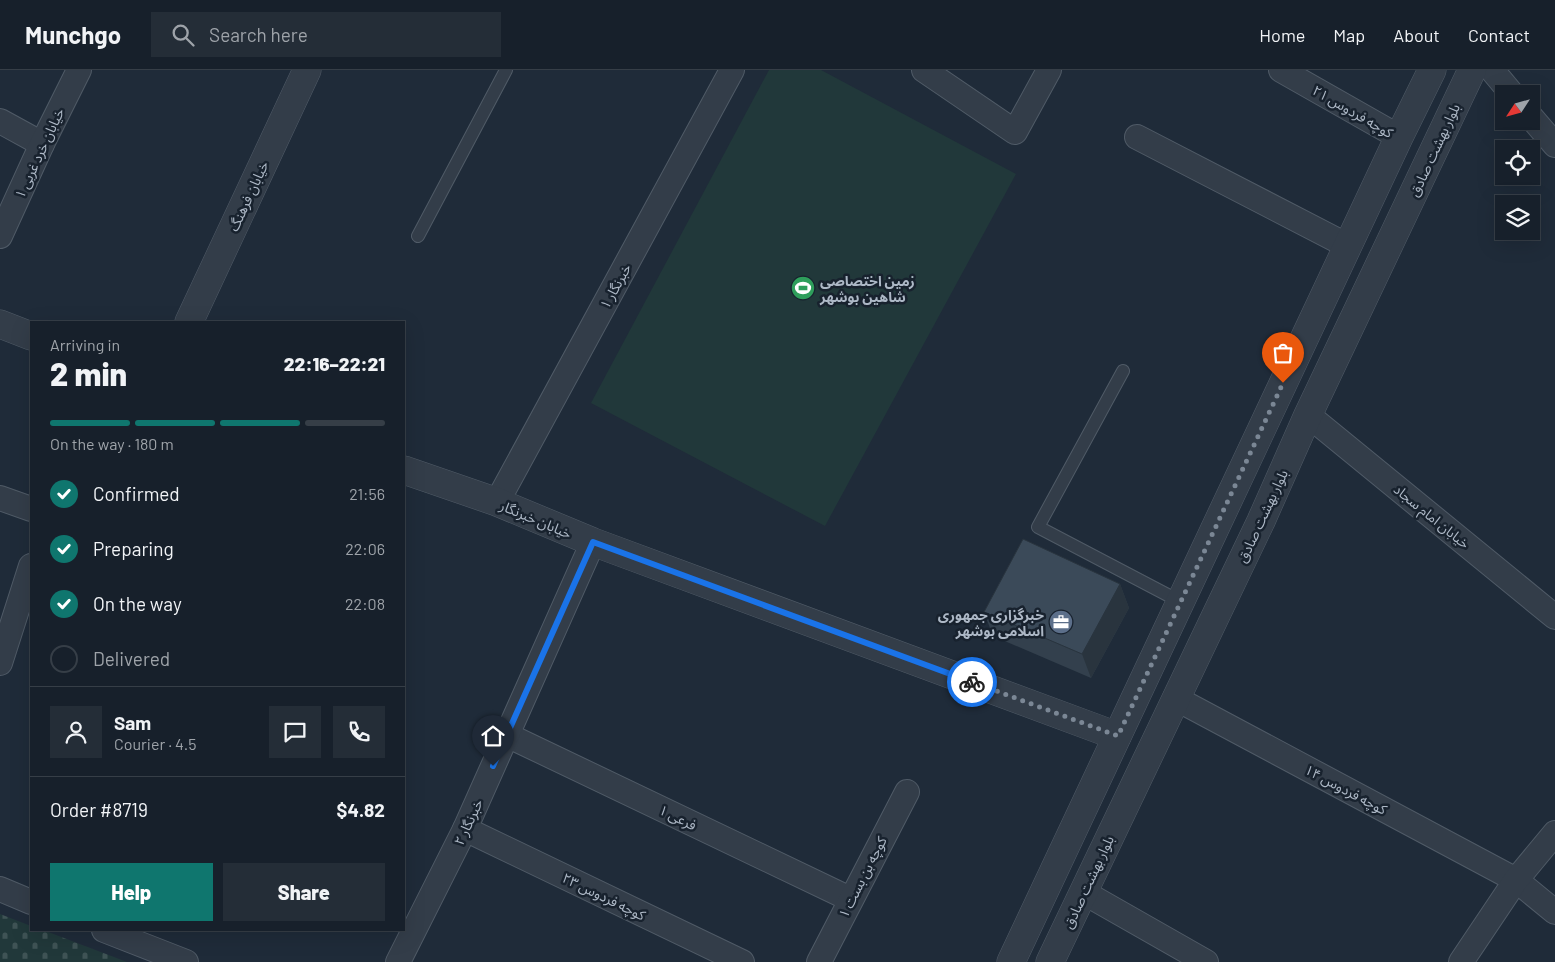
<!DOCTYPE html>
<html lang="en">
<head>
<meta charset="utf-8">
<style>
	:root { --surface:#17202b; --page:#242d37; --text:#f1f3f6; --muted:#9ea3a9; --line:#363e47; --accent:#0f766e }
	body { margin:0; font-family:Barlow,"Noto Sans Arabic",sans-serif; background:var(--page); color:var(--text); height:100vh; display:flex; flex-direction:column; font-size:19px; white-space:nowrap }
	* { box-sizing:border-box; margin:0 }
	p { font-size:16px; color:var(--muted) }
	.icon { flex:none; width:28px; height:28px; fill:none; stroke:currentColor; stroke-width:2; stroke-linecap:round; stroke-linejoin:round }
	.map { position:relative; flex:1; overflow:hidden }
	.panel { position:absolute; left:30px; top:251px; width:375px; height:610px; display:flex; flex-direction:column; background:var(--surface); border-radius:0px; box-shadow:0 5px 20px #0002,0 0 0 1px var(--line) }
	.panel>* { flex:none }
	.needle { width:32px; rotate:234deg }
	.buttons { position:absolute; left:1495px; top:15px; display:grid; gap:10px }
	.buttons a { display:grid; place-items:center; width:45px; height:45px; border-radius:0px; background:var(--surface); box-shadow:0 5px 20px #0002,0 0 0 1px var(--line); font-size:25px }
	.pin { position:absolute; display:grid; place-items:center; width:42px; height:42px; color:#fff; margin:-51px -21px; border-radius:50% 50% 50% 0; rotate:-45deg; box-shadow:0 0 5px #0007 }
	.pin .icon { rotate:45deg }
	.courier { position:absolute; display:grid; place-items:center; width:50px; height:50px; margin:-25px; border:4px solid #1a73e8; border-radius:50%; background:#fff; color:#222; box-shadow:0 1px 6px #0007 }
	.head em { font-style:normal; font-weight:800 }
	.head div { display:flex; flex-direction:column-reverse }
	.head { display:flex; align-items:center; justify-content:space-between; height:85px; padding:0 20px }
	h1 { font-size:32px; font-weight:800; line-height:38px }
	.bar { display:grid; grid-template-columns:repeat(4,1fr); gap:8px 5px; align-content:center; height:60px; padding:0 20px }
	.bar i { height:6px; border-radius:4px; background:var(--line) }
	.bar .on { background:var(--accent) }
	.bar p { grid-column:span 4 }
	.line { display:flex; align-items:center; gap:12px; padding:0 20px; border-top:1px solid var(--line) }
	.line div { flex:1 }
	.round { display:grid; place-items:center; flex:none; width:52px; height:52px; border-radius:0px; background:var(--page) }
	ol { padding:0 20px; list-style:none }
	li { display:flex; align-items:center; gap:15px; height:55px }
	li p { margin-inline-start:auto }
	li .icon { padding:5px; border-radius:50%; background:var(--accent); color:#fff; stroke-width:4 }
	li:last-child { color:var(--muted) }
	li i { width:28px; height:28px; border:2px solid var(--line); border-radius:50% }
	.primary-button { display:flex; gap:10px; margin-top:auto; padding:10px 20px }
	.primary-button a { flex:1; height:58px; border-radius:0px; background:var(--accent); color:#fff; font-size:20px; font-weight:800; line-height:58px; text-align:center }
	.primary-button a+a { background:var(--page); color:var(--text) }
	header { display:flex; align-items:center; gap:30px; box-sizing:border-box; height:70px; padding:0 25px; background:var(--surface); border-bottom:1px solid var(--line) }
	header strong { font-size:24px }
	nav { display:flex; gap:28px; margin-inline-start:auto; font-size:18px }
	.search { width:350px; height:45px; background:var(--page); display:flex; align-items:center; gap:12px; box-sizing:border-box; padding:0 18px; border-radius:0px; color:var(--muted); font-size:19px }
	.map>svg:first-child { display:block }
	.cemetery { fill:url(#cemetery-stones) }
	.park { fill:#21383a }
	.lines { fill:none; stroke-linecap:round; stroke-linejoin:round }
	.service-casing { stroke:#505b67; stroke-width:14 }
	.minor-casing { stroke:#505b67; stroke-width:26 }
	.tertiary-casing { stroke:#505b67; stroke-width:29 }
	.service { stroke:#333d49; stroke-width:12 }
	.minor { stroke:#333d49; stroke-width:24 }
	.tertiary { stroke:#333d49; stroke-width:28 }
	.wall { fill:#33404d }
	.shaded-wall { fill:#29343e }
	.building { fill:#3b4a59; stroke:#29343e }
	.done { stroke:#7b8795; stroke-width:5; stroke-dasharray:0 9 }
	.route { stroke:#1a73e8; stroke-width:6 }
	.labels { text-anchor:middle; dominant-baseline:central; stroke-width:5; stroke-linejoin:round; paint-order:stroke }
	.street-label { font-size:14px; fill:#adb8c6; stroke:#18222e }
	.poi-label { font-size:14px; font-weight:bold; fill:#adb8c6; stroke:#18222e; text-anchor:start }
</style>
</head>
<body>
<header>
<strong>Munchgo</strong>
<div class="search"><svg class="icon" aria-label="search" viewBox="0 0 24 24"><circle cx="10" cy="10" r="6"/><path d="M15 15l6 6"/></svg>Search here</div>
<nav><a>Home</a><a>Map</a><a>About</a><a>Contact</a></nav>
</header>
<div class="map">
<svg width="1555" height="892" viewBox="0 0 1555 892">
	<defs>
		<pattern id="cemetery-stones" width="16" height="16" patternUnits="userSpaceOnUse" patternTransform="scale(1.25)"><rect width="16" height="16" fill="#21383a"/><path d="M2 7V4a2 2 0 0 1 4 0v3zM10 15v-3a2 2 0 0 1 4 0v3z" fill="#3f5355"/></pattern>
	</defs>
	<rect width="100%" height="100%" fill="#1f2b39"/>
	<path class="cemetery" d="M 0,844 L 31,856 L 31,860 L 43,860 L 127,892 L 0,892 Z"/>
	<path class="park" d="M 769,0 L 821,0 L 1016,104 L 825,456 L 591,333 Z"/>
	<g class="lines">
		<g class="service-casing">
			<g id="service">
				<path d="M 418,166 L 506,0"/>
				<path d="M 1123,301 L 1038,457 L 1181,532"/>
			</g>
		</g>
		<g class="minor-casing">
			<g id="minor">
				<path d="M 924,0 L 1015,62 L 1049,0"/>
				<path d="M 1281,0 L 1399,67"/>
				<path d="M 1492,0 L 1512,24"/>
				<path d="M 1531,47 L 1555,75"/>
				<path d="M 0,51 L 42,74"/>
				<path d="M 1137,67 L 1348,176"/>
				<path d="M 0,166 L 42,74 L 79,0"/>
				<path d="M 1308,345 L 1555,547"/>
				<path d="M 0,428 L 31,439"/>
				<path d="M 497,432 L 732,0"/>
				<path d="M 0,593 L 31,496"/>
				<path d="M 1175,628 L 1516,810 L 1555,842"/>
				<path d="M 507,665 L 850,829"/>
				<path d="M 465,759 L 742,892"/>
				<path d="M 0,819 L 31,832"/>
				<path d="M 1083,822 L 1206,892"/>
				<path d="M 104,860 L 186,892"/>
				<path d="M 398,892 L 465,759 L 593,472"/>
				<path d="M 819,892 L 907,722"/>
				<path d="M 1461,892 L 1516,810 L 1555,763"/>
			</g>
		</g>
		<g class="tertiary-casing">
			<g id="tertiary">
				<path d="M 189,252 L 307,0"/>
				<path d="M 0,254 L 31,266"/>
				<path d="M 404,400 L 497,432 L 593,472 L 1117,666"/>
				<path d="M 1011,892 L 1399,67 L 1432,0"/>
				<path d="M 1050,892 L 1261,451 L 1308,345 L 1472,0"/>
			</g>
		</g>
		<use href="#service" class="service"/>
		<use href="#minor" class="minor"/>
		<use href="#tertiary" class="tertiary"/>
	</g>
	<path class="wall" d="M 1120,514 L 1129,538 L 1091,608 L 993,566 L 984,542 Z"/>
	<path class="shaded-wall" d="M 1120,514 L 1129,538 L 1091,608 L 1082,584 Z"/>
	<path class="building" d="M 1023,469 L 1120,514 L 1082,584 L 984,542 Z"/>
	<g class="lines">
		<path class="done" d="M 972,612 L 1118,666 L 1283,313"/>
		<path class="route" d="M 493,696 L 593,472 L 972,612"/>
	</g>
	<defs>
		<g id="stadium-disc" transform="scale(1.25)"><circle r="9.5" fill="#2e9e5b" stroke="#18222e"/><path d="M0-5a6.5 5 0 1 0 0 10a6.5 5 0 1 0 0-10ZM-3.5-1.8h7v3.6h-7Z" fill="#fff"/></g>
		<g id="office-disc" transform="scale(1.25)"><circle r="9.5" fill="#5c6f8a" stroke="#18222e"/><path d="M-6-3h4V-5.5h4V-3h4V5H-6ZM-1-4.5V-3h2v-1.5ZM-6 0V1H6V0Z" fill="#fff"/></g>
	</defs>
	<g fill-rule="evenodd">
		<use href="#stadium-disc" x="803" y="218"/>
		<use href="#office-disc" x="1061" y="552"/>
	</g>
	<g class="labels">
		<g class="street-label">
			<text transform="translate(1353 41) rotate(30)">کوچه فردوس ۲۱</text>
			<text transform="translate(1434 80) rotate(-65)">بلوار بهشت صادق</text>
			<text transform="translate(39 83) rotate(-65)">خیابان خرد غربی ۱</text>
			<text transform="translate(248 126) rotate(-65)">خیابان فرهنگ</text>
			<text transform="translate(615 216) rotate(-61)">خبرنگار ۱</text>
			<text transform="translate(1262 446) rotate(-65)">بلوار بهشت صادق</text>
			<text transform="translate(1432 446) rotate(39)">خیابان امام سجاد</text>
			<text transform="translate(536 449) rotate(23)">خیابان خبرنگار</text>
			<text transform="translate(1346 719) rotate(28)">کوچه فردوس ۱۴</text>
			<text transform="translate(678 747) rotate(26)">فرعی ۱</text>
			<text transform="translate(468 752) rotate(-65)">خبرنگار ۲</text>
			<text transform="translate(862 807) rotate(-63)">کوچه بن بست ۱</text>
			<text transform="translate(1088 812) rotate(-65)">بلوار بهشت صادق</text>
			<text transform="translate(604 826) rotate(26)">کوچه فردوس ۲۳</text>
		</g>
		<g class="poi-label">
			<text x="820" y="210">زمین اختصاصی<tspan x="820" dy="16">شاهین بوشهر</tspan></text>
			<text x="1044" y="544" text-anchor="end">خبرگزاری جمهوری<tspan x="1044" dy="16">اسلامی بوشهر</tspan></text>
		</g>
	</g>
</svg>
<div class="buttons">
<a><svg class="needle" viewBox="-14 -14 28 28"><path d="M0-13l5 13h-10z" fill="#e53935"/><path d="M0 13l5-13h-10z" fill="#9ea3a9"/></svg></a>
<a><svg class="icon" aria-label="locate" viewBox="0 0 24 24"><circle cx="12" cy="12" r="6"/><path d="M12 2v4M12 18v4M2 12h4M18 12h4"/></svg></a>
<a><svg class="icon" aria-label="layers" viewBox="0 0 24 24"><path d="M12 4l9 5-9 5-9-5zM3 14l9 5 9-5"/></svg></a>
</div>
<div class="pin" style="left:1283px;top:313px;background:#ea580c"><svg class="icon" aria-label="bag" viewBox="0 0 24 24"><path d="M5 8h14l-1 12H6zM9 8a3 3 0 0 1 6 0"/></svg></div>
<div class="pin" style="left:493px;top:696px;background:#1f2937"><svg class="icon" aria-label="home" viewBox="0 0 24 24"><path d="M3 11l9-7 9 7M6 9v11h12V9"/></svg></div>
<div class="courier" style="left:972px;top:612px"><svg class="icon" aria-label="bike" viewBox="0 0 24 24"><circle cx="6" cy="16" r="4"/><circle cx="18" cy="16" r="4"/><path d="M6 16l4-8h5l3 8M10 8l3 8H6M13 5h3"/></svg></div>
<section class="panel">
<div class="head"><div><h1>2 min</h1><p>Arriving in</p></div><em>22:16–22:21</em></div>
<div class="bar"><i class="on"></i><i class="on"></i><i class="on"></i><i></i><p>On the way · 180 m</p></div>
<ol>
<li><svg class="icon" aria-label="check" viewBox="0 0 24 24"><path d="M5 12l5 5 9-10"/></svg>Confirmed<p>21:56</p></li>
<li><svg class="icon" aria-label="check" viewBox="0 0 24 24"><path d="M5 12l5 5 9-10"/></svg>Preparing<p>22:06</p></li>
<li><svg class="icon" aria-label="check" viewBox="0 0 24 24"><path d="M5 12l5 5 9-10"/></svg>On the way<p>22:08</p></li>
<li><i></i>Delivered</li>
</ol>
<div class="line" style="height:90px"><a class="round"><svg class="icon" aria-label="person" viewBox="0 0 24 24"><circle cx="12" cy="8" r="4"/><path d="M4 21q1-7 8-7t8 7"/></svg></a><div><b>Sam</b><p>Courier · 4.5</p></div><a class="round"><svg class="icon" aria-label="chat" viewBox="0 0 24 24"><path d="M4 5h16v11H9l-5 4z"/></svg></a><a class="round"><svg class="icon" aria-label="phone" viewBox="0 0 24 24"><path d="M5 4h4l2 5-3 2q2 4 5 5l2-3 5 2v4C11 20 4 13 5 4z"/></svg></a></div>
<div class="line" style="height:65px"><div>Order #8719</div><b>$4.82</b></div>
<div class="primary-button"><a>Help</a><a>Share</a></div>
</section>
</div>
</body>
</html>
